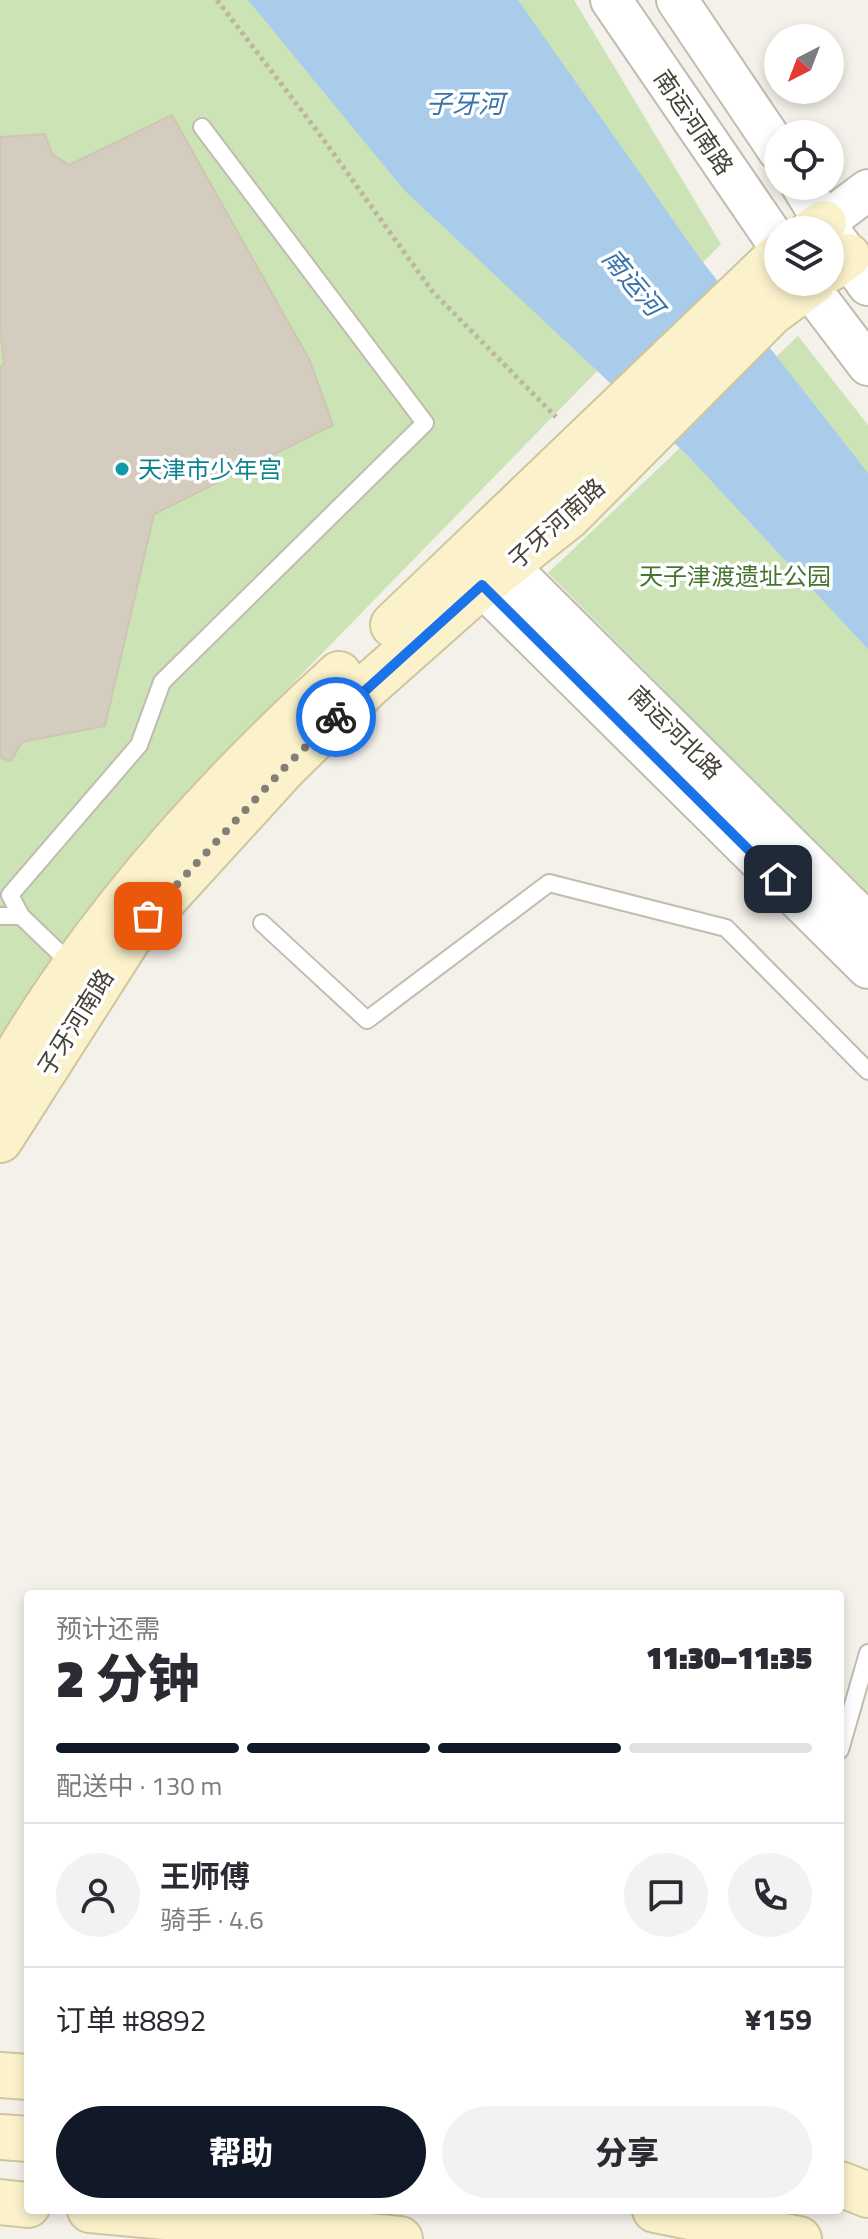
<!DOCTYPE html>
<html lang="zh">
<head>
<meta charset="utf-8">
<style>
	:root { --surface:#fff; --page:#f2f2f3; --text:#2b2b33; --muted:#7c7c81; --line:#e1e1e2; --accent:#111827 }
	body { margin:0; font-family:"Titillium Web","Noto Sans SC",sans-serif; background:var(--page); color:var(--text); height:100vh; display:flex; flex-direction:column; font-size:30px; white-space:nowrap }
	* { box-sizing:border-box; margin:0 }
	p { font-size:26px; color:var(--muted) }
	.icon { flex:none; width:44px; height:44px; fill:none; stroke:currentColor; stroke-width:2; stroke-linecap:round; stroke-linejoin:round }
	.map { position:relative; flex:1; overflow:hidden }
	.drawer { position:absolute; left:24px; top:1590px; width:820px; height:624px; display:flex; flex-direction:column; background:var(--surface); border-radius:8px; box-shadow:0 4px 12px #0003 }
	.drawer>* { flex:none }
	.needle { width:52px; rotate:222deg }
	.buttons { position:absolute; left:764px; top:24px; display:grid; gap:16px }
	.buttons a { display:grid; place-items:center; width:80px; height:80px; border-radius:50%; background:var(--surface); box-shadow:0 4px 12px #0003; font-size:40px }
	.pin { position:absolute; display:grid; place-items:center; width:68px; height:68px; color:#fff; margin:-34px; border-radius:16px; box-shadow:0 4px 12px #0006 }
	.courier { position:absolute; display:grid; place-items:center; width:80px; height:80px; margin:-40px; border:6px solid #1a73e8; border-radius:50%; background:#fff; color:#222; box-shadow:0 2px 10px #0007 }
	.headline em { font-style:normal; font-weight:800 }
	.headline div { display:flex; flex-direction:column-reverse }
	.headline { display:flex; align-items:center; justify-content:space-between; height:136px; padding:0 32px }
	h1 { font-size:52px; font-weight:800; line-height:60px }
	.bar { display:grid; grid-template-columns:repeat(4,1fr); gap:12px 8px; align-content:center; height:96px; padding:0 32px }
	.bar i { height:10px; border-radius:6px; background:var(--line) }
	.bar .current { background:var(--accent) }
	.bar p { grid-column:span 4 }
	.line { display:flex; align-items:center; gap:20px; padding:0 32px; border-top:2px solid var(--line) }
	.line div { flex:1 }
	.round { display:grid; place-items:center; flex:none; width:84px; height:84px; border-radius:42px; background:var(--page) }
	.button { display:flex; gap:16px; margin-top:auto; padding:16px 32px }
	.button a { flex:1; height:92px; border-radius:48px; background:var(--accent); color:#fff; font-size:32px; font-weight:800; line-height:92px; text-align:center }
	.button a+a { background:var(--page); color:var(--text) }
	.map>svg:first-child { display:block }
	.green { fill:#cce4b5 }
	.water { fill:#aacceb }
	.building { fill:#d4cdbf; stroke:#cec6b3; stroke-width:2 }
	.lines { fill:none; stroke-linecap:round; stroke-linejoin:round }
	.service-casing { stroke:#c1bcaf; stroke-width:20 }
	.tertiary-casing { stroke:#c1bcaf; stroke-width:44 }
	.secondary-casing { stroke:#cfc69c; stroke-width:48 }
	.path { stroke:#bfb69f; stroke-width:5; stroke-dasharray:4 4; stroke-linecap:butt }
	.service { stroke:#fff; stroke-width:16 }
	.tertiary { stroke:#fff; stroke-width:40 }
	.secondary { stroke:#fbf2cc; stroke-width:44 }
	.done { stroke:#837f76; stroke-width:8; stroke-dasharray:0 14.4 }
	.route { stroke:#1a73e8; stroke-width:10 }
	.culture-dot { fill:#0f9aa8; stroke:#fff; stroke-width:3 }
	.labels { text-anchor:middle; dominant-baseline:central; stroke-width:7; stroke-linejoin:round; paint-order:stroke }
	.street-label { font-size:24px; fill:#464238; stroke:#fff }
	.culture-label { font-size:24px; fill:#0d838f; stroke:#fff; text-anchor:start }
	.park-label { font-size:24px; fill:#45742f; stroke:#fff }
	.water-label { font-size:26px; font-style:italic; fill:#3973ab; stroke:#fff }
</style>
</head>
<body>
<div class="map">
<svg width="868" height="2239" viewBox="0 0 868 2239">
	<rect width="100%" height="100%" fill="#f3f1e9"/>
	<g class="green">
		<path d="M 0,0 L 574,0 L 721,244 L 186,793 L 51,960 L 0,1043 Z"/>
		<path d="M 798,336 L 868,425 L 868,896 L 548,573 Z"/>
	</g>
	<path class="water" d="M 248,0 L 518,0 L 702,261 L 868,473 L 868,649 L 687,455 L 404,190 Z"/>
	<path class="building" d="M 172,115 L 310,361 L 333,425 L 154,514 L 105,726 L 22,742 L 11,761 L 0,758 L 0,368 L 4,363 L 0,327 L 0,137 L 45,134 L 52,154 L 69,165 Z"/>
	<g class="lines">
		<g class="service-casing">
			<g id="service">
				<path d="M 0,916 L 21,916"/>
				<path d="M 262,923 L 367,1020 L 549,883 L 726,928 L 868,1071"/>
				<path d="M 71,964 L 21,916 L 10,895 L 139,745 L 162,682 L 425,423 L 202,127"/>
				<path d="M 840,1750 L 868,1653"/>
			</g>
		</g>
		<g class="tertiary-casing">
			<g id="tertiary">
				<path d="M 611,0 L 778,244"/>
				<path d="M 677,0 L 778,150"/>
				<path d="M 802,186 L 829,230"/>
				<path d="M 824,223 L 868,190"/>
				<path d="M 830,231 L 868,285"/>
				<path d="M 805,282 L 868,365"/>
				<path d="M 485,543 L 868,924"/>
				<path d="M 459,563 L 868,968"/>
			</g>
		</g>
		<g class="secondary-casing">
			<g id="secondary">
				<path d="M 813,230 L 824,223"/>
				<path d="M 830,269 L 848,256"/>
				<path d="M 393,625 L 778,256"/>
				<path d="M 0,1083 C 87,928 208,793 339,674"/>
				<path d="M 0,1140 L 129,938 L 286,766 L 368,686 L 482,585 L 568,517 L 771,313 L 813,282"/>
				<path d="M 0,2075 L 28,2077"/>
				<path d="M 0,2137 L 28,2139"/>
				<path d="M 840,2184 L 868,2195"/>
				<path d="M 0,2202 L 28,2205"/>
				<path d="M 90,2210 L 400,2239"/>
				<path d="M 655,2210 L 799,2239"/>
			</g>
		</g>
		<path class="path" d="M 217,0 L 318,132 L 432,291 L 556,417"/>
		<use href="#service" class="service"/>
		<use href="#tertiary" class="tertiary"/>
		<use href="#secondary" class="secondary"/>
	</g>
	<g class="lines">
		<path class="done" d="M 148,916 L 286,766 L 336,717"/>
		<path class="route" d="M 336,717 L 482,585 L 778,879"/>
	</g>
	<circle class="culture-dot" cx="122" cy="469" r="8"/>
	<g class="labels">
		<g class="street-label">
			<text transform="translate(694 122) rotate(56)">南运河南路</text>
			<text transform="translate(556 523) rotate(-42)">子牙河南路</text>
			<text transform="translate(676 732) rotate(45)">南运河北路</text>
			<text transform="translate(75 1022) rotate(-58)">子牙河南路</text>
		</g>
		<g class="culture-label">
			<text x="138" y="469">天津市少年宫</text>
		</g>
		<g class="park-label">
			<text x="735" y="576">天子津渡遗址公园</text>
		</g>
		<g class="water-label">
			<text x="465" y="103">子牙河</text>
			<text transform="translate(633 282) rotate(50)">南运河</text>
		</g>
	</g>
</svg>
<div class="buttons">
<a><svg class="needle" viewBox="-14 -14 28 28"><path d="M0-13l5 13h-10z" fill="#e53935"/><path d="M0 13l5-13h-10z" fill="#7c7c81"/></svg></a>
<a><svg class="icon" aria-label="locate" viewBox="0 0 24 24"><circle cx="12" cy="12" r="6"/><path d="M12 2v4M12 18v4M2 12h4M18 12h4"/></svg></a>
<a><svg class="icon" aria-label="layers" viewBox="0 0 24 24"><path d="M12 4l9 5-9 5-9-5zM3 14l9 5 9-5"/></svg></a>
</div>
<div class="pin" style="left:148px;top:916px;background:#ea580c"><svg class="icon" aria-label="bag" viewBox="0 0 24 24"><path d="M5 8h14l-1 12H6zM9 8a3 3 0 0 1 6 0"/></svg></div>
<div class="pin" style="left:778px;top:879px;background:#1f2937"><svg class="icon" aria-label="home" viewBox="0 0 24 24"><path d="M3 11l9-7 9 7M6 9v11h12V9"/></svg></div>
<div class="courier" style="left:336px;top:717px"><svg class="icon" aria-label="bike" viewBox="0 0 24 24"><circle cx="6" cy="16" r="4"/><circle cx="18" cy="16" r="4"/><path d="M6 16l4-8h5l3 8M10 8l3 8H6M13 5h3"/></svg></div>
<section class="drawer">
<div class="headline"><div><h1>2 分钟</h1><p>预计还需</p></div><em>11:30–11:35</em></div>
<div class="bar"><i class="current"></i><i class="current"></i><i class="current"></i><i></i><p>配送中 · 130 m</p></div>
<div class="line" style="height:144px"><a class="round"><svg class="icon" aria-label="person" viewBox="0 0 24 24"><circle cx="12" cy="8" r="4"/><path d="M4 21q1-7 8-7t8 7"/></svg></a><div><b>王师傅</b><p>骑手 · 4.6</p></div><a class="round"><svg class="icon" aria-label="chat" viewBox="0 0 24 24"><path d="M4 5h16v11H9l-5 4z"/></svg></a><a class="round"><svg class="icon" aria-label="phone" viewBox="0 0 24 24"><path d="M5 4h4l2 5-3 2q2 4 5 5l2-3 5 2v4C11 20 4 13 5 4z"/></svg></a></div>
<div class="line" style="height:104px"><div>订单 #8892</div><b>¥159</b></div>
<div class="button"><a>帮助</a><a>分享</a></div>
</section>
</div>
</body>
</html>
